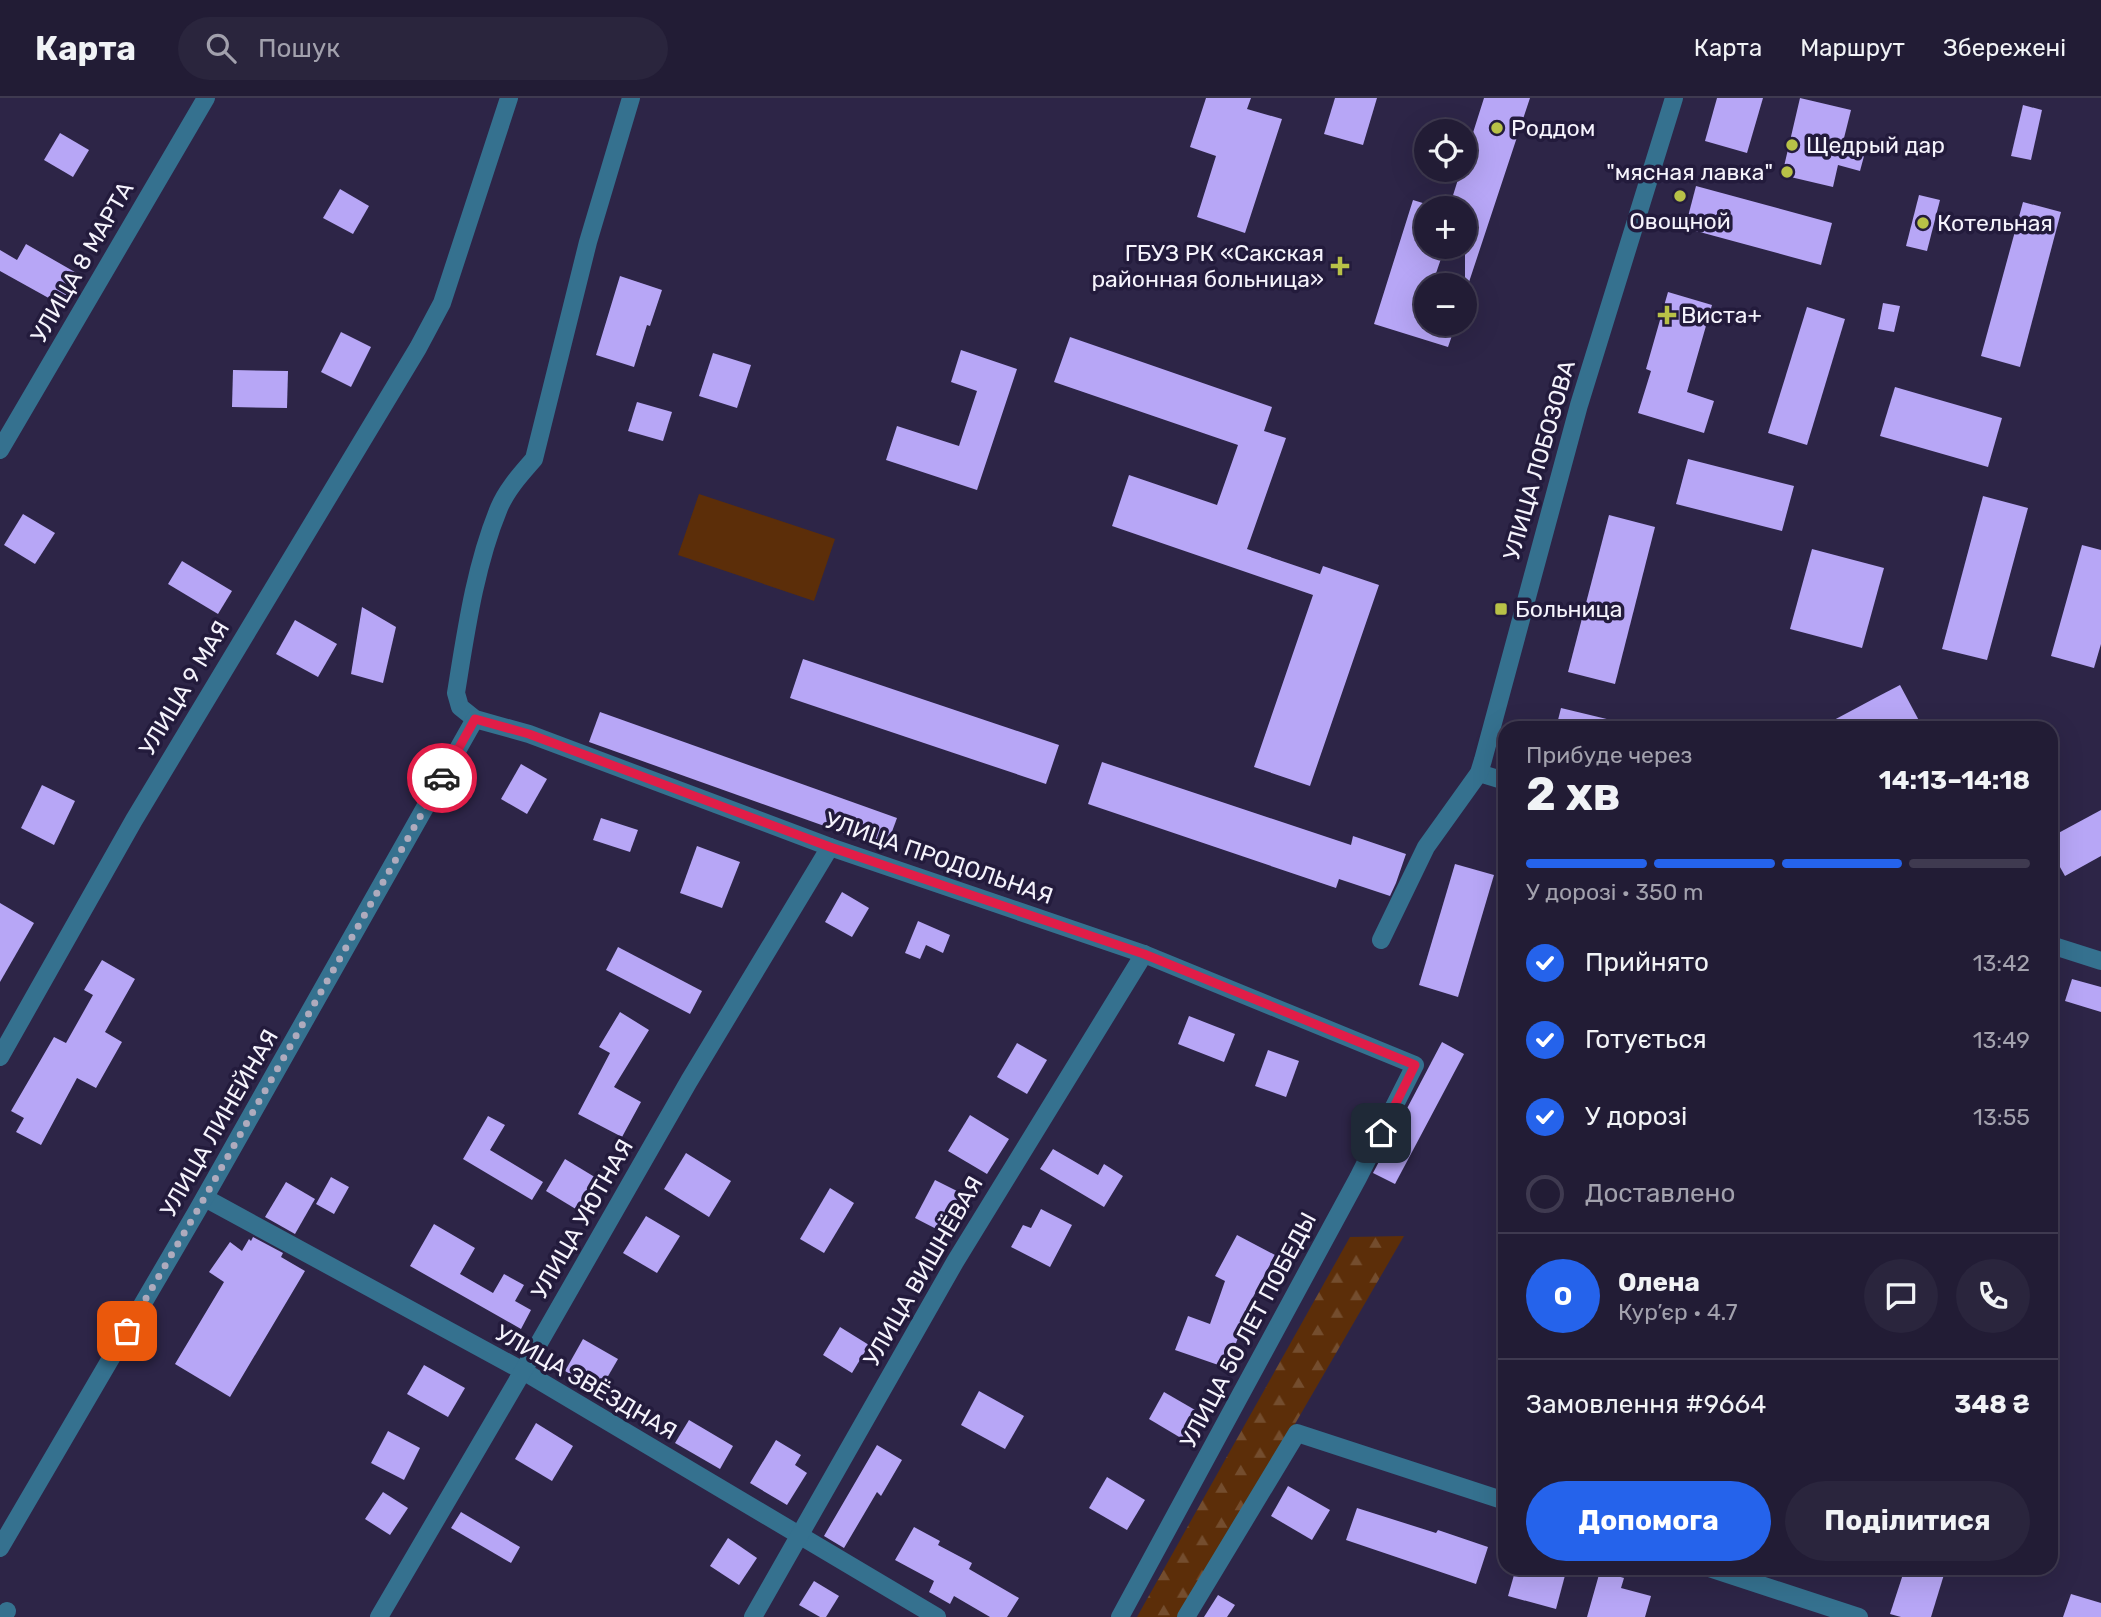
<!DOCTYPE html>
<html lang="uk">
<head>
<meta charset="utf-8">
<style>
	:root { --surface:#221c35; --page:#2a253d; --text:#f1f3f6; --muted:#a2a1ad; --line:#3f3a50; --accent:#2563eb }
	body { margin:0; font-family:Rubik,sans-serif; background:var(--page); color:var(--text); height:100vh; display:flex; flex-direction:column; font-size:26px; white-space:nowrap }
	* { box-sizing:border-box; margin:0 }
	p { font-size:23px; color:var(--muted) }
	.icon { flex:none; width:38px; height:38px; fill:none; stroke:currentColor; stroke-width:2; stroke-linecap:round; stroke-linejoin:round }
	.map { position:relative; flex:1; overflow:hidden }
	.details { position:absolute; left:1498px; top:623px; width:560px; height:854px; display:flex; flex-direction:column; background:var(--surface); border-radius:21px; box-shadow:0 7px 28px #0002,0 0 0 2px var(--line) }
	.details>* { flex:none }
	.fabs { position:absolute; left:1414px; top:21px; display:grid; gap:14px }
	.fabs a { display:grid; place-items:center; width:63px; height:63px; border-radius:50%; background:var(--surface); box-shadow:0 7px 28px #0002,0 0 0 2px var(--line); font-size:35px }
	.pin { position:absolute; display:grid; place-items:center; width:60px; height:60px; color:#fff; margin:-30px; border-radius:14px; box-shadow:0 4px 10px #0006 }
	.courier { position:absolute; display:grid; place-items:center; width:70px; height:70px; margin:-35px; border:5px solid #e11d48; border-radius:50%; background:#fff; color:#222; box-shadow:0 2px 9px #0007 }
	.overview em { font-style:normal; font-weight:700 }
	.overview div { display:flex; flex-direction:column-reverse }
	.overview { display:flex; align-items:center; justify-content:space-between; height:119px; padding:0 28px }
	h1 { font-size:46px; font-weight:700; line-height:52px }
	.bar { display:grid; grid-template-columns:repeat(4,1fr); gap:10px 7px; align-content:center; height:84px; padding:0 28px }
	.bar i { height:9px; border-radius:5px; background:var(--line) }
	.bar .active { background:var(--accent) }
	.bar p { grid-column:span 4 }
	.line { display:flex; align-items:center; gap:18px; padding:0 28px; border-top:2px solid var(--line) }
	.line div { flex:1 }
	.round { display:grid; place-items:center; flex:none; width:74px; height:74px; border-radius:37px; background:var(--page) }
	ol { padding:0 28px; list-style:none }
	li { display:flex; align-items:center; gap:21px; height:77px }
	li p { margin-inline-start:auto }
	li .icon { padding:7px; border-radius:50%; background:var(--accent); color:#fff; stroke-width:4 }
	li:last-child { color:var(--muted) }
	li i { width:38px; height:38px; border:4px solid var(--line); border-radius:50% }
	.primary-button { display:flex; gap:14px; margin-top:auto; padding:14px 28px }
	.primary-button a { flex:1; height:80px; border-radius:42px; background:var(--accent); color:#fff; font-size:28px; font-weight:700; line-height:80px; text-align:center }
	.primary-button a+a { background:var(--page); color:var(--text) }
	header { display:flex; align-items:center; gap:42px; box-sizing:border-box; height:98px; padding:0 35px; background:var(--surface); border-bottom:2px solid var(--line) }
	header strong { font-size:33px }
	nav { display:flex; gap:38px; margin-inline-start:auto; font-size:24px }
	.search { width:490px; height:63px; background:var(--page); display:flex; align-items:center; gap:18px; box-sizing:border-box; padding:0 24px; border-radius:38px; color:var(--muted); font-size:26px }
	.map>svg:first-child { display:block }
	.forest { fill:url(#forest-firs) }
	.park { fill:#5c2e09 }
	.building { fill:#b7a6f6 }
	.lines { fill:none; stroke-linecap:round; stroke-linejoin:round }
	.minor { stroke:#35718f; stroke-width:18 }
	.done { stroke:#afabbd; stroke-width:7; stroke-dasharray:0 12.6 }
	.route { stroke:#e11d48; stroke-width:9 }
	.poi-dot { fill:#b8c147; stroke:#231b3c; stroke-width:2.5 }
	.labels { text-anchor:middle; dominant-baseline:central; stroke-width:7; stroke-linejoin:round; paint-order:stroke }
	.poi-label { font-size:23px; fill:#f5f3fc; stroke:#231b3c; text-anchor:start }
	.street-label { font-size:23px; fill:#f5f3fc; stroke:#231b3c }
</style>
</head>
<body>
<header>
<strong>Карта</strong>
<div class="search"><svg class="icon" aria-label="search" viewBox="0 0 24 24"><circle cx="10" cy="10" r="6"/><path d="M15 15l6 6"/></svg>Пошук</div>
<nav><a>Карта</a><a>Маршрут</a><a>Збережені</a></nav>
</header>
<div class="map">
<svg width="2101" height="1519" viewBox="0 0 2101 1519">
	<defs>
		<pattern id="forest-firs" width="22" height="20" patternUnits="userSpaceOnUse" patternTransform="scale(1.75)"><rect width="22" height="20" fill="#5c2e09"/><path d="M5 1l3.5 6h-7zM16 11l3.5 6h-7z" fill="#744d2e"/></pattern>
	</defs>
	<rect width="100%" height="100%" fill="#2d2547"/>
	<path class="forest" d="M 1404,1138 L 1183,1519 L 1137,1519 L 1350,1139 Z"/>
	<path class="park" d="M 699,396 L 835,441 L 814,503 L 678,457 Z"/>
	<g class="building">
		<path d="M 1206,0 L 1251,0 L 1247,11 L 1282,21 L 1245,135 L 1197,119 L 1216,58 L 1190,49 Z"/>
		<path d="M 1335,0 L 1377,0 L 1363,47 L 1324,36 Z"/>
		<path d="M 1484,0 L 1530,0 L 1469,184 L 1465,184 L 1465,110 L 1449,110 L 1461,72 L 1465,72 L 1465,60 Z"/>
		<path d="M 1717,0 L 1763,0 L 1747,55 L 1705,43 Z"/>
		<path d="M 1800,0 L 1851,12 L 1844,40 L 1867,47 L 1860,73 L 1838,67 L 1833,89 L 1782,77 Z"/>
		<path d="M 2023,7 L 2042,12 L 2031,62 L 2011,58 Z"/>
		<path d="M 60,35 L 89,52 L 73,79 L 44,62 Z"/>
		<path d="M 1696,88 L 1832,125 L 1821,167 L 1685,130 Z"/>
		<path d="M 340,91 L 369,108 L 353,136 L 323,120 Z"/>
		<path d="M 1919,97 L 1940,102 L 1927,153 L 1906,148 Z"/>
		<path d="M 1413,102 L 1426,106 L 1426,149 L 1445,149 L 1432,187 L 1426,187 L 1426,226 L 1456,226 L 1448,249 L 1374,226 Z"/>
		<path d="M 2023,104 L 2061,114 L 2020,269 L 1981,258 Z"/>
		<path d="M 26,146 L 80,177 L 63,208 L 0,173 L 0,152 L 17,162 Z"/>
		<path d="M 620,178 L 662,192 L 650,228 L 647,227 L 634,269 L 596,257 Z"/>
		<path d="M 1668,194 L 1712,207 L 1687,294 L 1714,303 L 1704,335 L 1638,315 L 1651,273 L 1646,271 Z"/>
		<path d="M 1883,205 L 1900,208 L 1894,234 L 1878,231 Z"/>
		<path d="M 1807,209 L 1845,221 L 1807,347 L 1768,335 Z"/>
		<path d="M 341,234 L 371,249 L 351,289 L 321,274 Z"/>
		<path d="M 1070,239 L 1272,309 L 1264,333 L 1286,340 L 1247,451 L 1320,476 L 1323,468 L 1379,487 L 1310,688 L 1254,669 L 1313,497 L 1112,428 L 1129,377 L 1217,407 L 1238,347 L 1054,284 Z"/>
		<path d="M 961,252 L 1017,271 L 977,392 L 886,362 L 897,328 L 959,348 L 977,293 L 951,284 Z"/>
		<path d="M 713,255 L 751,267 L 737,310 L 699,298 Z"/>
		<path d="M 233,272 L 288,273 L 287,310 L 232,309 Z"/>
		<path d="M 1895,289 L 2002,320 L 1988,369 L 1880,338 Z"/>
		<path d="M 637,304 L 672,314 L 663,343 L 628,333 Z"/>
		<path d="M 1688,361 L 1794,388 L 1782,433 L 1676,406 Z"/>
		<path d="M 1983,398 L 2028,410 L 1987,562 L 1942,551 Z"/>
		<path d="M 23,416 L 55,435 L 35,466 L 4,447 Z"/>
		<path d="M 1609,417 L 1655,429 L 1615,586 L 1568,574 Z"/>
		<path d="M 2082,447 L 2101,452 L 2101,546 L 2094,570 L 2051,558 Z"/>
		<path d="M 1812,451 L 1884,470 L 1862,550 L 1790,531 Z"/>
		<path d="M 182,463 L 232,493 L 218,516 L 168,486 Z"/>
		<path d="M 362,509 L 396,529 L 383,585 L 351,576 Z"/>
		<path d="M 295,522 L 337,546 L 318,579 L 276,556 Z"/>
		<path d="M 803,561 L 1059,647 L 1046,686 L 790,600 Z"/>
		<path d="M 1900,587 L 1923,630 L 1819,630 L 1877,599 Z"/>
		<path d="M 1561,610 L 1615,623 L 1614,630 L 1556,630 Z"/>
		<path d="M 600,614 L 897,720 L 886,750 L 589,644 Z"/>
		<path d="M 1102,664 L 1351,747 L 1353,738 L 1406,756 L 1396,785 L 1390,798 L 1339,781 L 1336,790 L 1088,706 Z"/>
		<path d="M 521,666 L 547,681 L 527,716 L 501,701 Z"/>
		<path d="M 42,687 L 75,703 L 54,747 L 21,730 Z"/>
		<path d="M 2101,712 L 2101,758 L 2065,778 L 2051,753 L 2051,739 Z"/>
		<path d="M 601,720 L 638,732 L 630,754 L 593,742 Z"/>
		<path d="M 697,748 L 740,764 L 722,810 L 680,795 Z"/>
		<path d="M 1455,766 L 1494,777 L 1458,899 L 1419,887 Z"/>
		<path d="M 842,794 L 869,810 L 852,839 L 825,824 Z"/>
		<path d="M 0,805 L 34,825 L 0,884 Z"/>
		<path d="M 918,823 L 950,837 L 943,855 L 926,847 L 920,861 L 905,855 Z"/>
		<path d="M 618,849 L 702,893 L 690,916 L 606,872 Z"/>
		<path d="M 102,862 L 135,881 L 105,934 L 122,944 L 96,990 L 77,980 L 41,1047 L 16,1034 L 24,1020 L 11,1013 L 54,939 L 66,945 L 93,897 L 84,892 Z"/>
		<path d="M 2072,881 L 2101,889 L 2101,914 L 2065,903 Z"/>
		<path d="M 620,914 L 649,932 L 614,989 L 641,1004 L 622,1039 L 578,1016 L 610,955 L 599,949 Z"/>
		<path d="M 1189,918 L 1235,936 L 1224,964 L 1178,946 Z"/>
		<path d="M 1442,944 L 1464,956 L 1395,1086 L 1373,1075 Z"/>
		<path d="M 1017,945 L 1047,962 L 1027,996 L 997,979 Z"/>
		<path d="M 1268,952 L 1299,963 L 1286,999 L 1255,988 Z"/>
		<path d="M 970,1017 L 1009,1041 L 987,1076 L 948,1053 Z"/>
		<path d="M 488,1018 L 505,1027 L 490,1052 L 543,1084 L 532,1102 L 463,1061 Z"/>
		<path d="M 1053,1051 L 1098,1077 L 1104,1066 L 1123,1078 L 1104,1109 L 1040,1071 Z"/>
		<path d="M 686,1055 L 731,1083 L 709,1119 L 664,1091 Z"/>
		<path d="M 565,1061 L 598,1081 L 579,1113 L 546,1093 Z"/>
		<path d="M 331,1079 L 349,1089 L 334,1116 L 316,1106 Z"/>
		<path d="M 935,1082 L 967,1098 L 948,1137 L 915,1120 Z"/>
		<path d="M 286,1084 L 315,1101 L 295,1136 L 265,1119 Z"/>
		<path d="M 830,1090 L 854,1105 L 824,1155 L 800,1141 Z"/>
		<path d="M 1041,1111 L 1072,1127 L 1050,1169 L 1011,1149 L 1023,1127 L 1031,1130 Z"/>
		<path d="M 646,1118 L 680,1138 L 657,1175 L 623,1155 Z"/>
		<path d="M 434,1126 L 475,1150 L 460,1176 L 493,1195 L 504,1176 L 524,1187 L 515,1203 L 531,1212 L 521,1231 L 410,1168 Z"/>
		<path d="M 1237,1137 L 1275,1157 L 1252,1201 L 1227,1270 L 1175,1252 L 1188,1218 L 1210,1226 L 1225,1183 L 1215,1178 Z"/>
		<path d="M 253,1139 L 283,1155 L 281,1159 L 305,1173 L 230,1299 L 175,1266 L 224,1184 L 209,1174 L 230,1144 L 242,1153 L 249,1141 L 251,1143 Z"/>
		<path d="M 840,1229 L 869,1247 L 852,1275 L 823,1257 Z"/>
		<path d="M 583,1241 L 618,1261 L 600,1292 L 565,1273 Z"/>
		<path d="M 424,1267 L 465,1290 L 448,1319 L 407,1296 Z"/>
		<path d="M 979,1293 L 1024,1318 L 1005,1351 L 961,1327 Z"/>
		<path d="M 1164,1294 L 1202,1316 L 1186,1343 L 1149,1321 Z"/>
		<path d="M 689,1322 L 733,1348 L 720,1371 L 675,1345 Z"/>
		<path d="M 536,1325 L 573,1348 L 552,1383 L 515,1361 Z"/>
		<path d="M 388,1333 L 420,1350 L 404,1382 L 371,1365 Z"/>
		<path d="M 776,1342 L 801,1357 L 795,1367 L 807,1375 L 787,1407 L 750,1385 Z"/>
		<path d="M 877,1347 L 902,1362 L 881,1398 L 877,1394 L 844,1450 L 824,1438 Z"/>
		<path d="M 1107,1379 L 1145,1402 L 1127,1432 L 1089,1410 Z"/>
		<path d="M 1288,1388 L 1330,1412 L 1312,1442 L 1271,1418 Z"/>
		<path d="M 383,1394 L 408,1410 L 390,1437 L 365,1421 Z"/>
		<path d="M 1357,1410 L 1436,1435 L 1438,1432 L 1488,1449 L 1476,1486 L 1346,1442 Z"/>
		<path d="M 461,1414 L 520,1449 L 511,1465 L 451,1430 Z"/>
		<path d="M 914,1429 L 940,1443 L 938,1447 L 972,1465 L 969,1471 L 1019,1500 L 1007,1519 L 990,1519 L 954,1498 L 950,1506 L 929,1494 L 934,1483 L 895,1462 Z"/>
		<path d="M 728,1440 L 757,1460 L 739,1487 L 710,1468 Z"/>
		<path d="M 1516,1470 L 1567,1470 L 1556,1511 L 1508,1498 Z"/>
		<path d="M 1905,1470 L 1946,1470 L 1931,1519 L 1901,1519 L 1890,1516 Z"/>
		<path d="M 1600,1473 L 1624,1480 L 1621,1490 L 1651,1498 L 1645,1519 L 1587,1519 Z"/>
		<path d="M 814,1483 L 839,1498 L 826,1519 L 820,1519 L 799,1507 Z"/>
		<path d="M 2071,1496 L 2101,1505 L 2101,1519 L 2063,1519 Z"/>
		<path d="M 1218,1497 L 1235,1507 L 1227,1519 L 1204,1519 Z"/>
	</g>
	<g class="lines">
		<g class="minor">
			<path d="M 631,0 L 588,144 L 534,361 C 521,376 507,391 499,410 C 475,468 466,533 456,595 L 460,609 L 475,621 L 529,636 L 830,749 L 1144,856 L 1415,967 L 1358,1080 L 1120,1519"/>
			<path d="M 0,352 L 206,0"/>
			<path d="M 1479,675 L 1505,683"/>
			<path d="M 1381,842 L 1426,749 L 1479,675 L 1483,662 L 1579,307 L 1674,0"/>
			<path d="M 2051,847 L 2101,863"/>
			<path d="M 0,959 L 134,722 L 418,250 L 442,205 L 509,0"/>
			<path d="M 205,1100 L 523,1273 L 937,1519"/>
			<path d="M 0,1450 L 197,1113 L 475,621"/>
			<path d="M 1709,1470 L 1859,1519"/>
			<path d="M 3,1519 L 7,1513"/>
			<path d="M 379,1519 L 523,1273 L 689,983 L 830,749"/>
			<path d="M 753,1519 L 955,1164 L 1144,856"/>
			<path d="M 1186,1519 L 1297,1335 L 1505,1403"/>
		</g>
	</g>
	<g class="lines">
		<path class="done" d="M 127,1233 L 197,1113 L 442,680"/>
		<path class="route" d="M 442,680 L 475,621 L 529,636 L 830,749 L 1144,856 L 1415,967 L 1381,1035"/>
	</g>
	<g class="poi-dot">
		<circle cx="1497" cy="30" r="7"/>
		<circle cx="1792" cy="47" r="7"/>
		<circle cx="1787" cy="74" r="7"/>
		<circle cx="1680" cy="98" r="7"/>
		<circle cx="1923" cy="125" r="7"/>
		<path d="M1336.5 157.5h7v7h7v7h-7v7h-7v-7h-7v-7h7z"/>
		<path d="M1663.5 206.5h7v7h7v7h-7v7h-7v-7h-7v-7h7z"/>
		<rect x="1494" y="504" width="14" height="14" rx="3.5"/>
	</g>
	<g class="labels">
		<g class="poi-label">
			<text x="1511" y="30">Роддом</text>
			<text x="1806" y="47">Щедрый дар</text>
			<text x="1773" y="74" text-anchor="end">"мясная лавка"</text>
			<text x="1680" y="123" text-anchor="middle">Овощной</text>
			<text x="1937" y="125">Котельная</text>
			<text x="1324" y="155" text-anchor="end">ГБУЗ РК «Сакская<tspan x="1324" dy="26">районная больница»</tspan></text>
			<text x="1681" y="217">Виста+</text>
			<text x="1515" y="511">Больница</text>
		</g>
		<g class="street-label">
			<text transform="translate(82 164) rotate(-60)">УЛИЦА 8 МАРТА</text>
			<text transform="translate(1539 362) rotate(-74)">УЛИЦА ЛОБОЗОВА</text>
			<text transform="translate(184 590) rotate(-59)">УЛИЦА 9 МАЯ</text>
			<text transform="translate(939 760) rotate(19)">УЛИЦА ПРОДОЛЬНАЯ</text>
			<text transform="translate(219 1025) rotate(-60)">УЛИЦА ЛИНЕЙНАЯ</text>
			<text transform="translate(582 1121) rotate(-60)">УЛИЦА УЮТНАЯ</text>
			<text transform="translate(923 1173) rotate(-60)">УЛИЦА ВИШНЁВАЯ</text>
			<text transform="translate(1248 1232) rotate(-62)">УЛИЦА 50 ЛЕТ ПОБЕДЫ</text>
			<text transform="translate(586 1284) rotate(30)">УЛИЦА ЗВЁЗДНАЯ</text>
		</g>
	</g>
</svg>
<div class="fabs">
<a><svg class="icon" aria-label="locate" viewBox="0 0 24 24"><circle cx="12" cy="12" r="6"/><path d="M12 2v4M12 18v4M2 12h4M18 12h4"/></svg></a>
<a>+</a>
<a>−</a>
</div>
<div class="pin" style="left:127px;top:1233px;background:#ea580c"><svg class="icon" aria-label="bag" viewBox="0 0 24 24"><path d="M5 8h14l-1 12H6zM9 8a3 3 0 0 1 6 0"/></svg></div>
<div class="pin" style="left:1381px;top:1035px;background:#1f2937"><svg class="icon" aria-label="home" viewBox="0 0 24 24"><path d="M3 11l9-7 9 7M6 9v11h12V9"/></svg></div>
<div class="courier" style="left:442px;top:680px"><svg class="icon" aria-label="car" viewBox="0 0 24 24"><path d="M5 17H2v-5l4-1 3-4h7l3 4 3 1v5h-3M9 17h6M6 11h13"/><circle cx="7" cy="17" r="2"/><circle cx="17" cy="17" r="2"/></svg></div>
<section class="details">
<div class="overview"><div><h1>2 хв</h1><p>Прибуде через</p></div><em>14:13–14:18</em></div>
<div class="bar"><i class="active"></i><i class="active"></i><i class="active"></i><i></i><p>У дорозі · 350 m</p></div>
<ol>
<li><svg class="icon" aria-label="check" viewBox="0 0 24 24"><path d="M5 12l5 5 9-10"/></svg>Прийнято<p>13:42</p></li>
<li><svg class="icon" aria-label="check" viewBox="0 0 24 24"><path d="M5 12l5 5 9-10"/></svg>Готується<p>13:49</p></li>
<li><svg class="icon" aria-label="check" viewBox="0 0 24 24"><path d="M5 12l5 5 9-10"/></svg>У дорозі<p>13:55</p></li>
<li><i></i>Доставлено</li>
</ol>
<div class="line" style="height:126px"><b class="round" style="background:var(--accent);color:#fff">О</b><div><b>Олена</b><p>Кур’єр · 4.7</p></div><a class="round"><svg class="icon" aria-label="chat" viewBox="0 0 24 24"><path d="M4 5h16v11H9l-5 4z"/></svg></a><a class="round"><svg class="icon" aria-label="phone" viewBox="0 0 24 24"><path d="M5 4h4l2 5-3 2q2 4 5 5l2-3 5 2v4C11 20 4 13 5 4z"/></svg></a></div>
<div class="line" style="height:91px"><div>Замовлення #9664</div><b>348 ₴</b></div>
<div class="primary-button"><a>Допомога</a><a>Поділитися</a></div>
</section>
</div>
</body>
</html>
